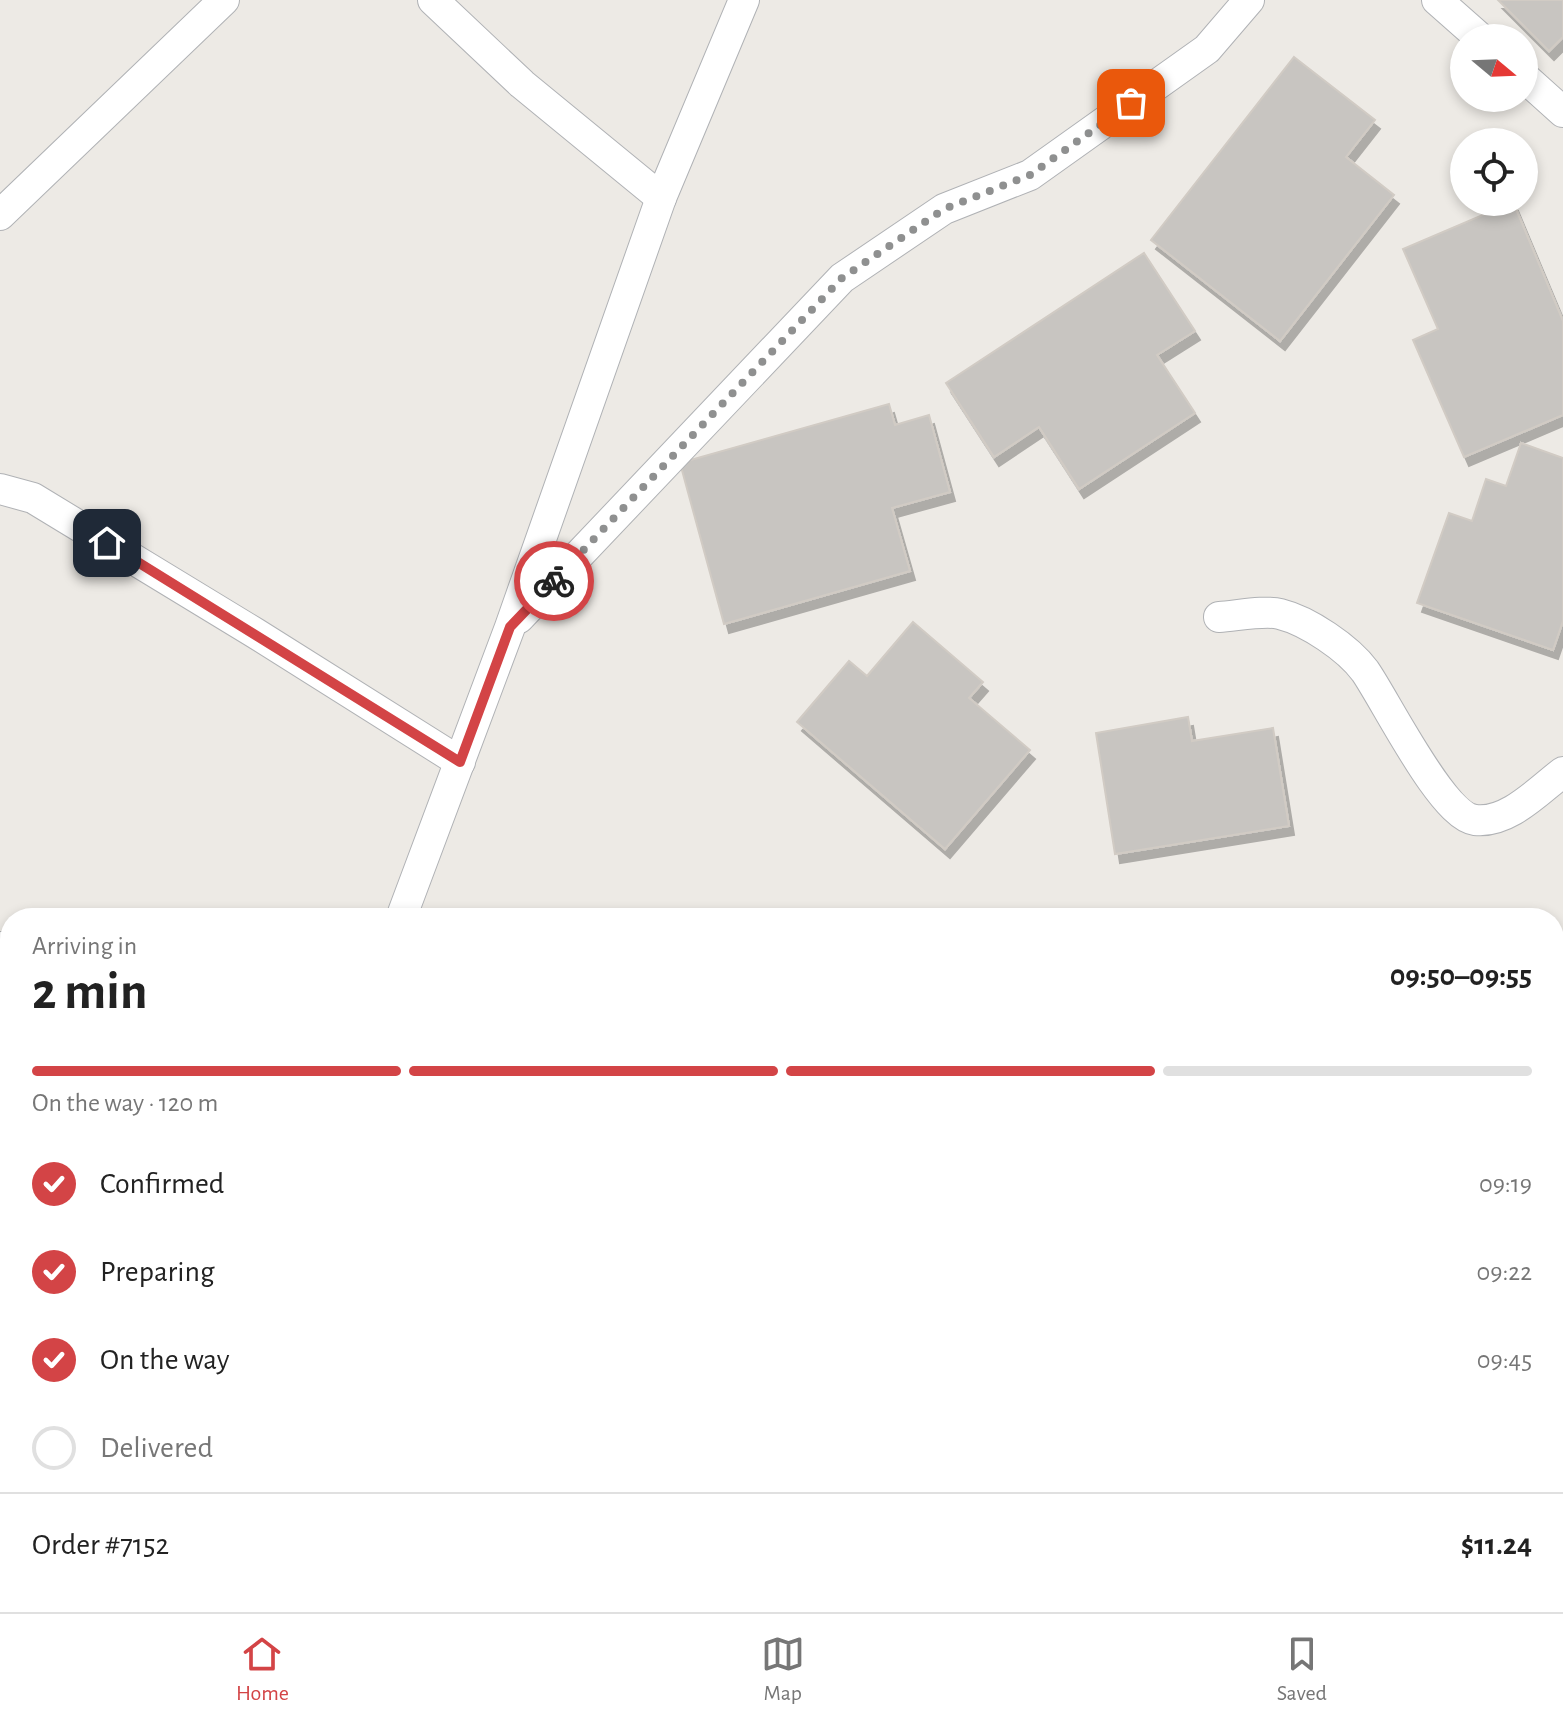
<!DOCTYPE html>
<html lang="en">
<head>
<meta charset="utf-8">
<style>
	:root { --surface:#fff; --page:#f6f6f6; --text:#222; --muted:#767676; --line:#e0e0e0; --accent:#d34446 }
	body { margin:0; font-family:"Alegreya Sans",sans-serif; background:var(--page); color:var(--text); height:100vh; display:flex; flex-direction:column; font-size:30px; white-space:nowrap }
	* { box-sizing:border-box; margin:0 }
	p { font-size:26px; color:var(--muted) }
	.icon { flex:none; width:44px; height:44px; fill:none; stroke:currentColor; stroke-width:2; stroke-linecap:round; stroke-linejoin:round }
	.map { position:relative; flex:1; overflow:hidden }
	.sheet { position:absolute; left:0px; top:908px; width:1564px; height:704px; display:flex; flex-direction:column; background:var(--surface); border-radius:32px 32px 0 0; box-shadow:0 4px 12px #0003 }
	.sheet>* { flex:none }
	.needle { width:52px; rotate:109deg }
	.controls { position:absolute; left:1450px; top:24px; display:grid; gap:16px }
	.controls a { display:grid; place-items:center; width:88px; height:88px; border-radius:50%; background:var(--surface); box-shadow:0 4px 12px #0003; font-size:40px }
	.pin { position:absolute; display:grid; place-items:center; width:68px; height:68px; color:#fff; margin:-34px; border-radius:16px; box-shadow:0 4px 12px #0006 }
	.courier { position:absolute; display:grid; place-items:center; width:80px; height:80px; margin:-40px; border:6px solid #d34446; border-radius:50%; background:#fff; color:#222; box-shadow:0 2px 10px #0007 }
	.headline em { font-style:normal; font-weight:700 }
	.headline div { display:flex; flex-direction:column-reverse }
	.headline { display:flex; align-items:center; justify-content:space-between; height:136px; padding:0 32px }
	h1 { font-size:52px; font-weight:700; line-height:60px }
	.bar { display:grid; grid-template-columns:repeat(4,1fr); gap:12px 8px; align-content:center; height:96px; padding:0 32px }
	.bar i { height:10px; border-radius:6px; background:var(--line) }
	.bar .on { background:var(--accent) }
	.bar p { grid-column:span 4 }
	.line { display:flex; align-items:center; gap:20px; padding:0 32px; border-top:2px solid var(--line) }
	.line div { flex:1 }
	ol { padding:0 32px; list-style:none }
	li { display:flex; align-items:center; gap:24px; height:88px }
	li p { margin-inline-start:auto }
	li .icon { padding:8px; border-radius:50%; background:var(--accent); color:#fff; stroke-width:4 }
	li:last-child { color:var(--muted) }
	li i { width:44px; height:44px; border:4px solid var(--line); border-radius:50% }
	.tab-bar { display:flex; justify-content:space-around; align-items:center; height:112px; border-top:2px solid var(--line); background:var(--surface); font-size:22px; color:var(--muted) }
	.tab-bar a { display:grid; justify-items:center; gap:4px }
	.tab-bar .on { color:var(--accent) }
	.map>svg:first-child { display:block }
	.building { fill:#c8c5c1; stroke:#d1cbc4; stroke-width:2; filter:url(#shadow) }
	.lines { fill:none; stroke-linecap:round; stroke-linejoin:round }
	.minor-casing { stroke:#b0b2b5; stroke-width:32 }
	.minor { stroke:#fff; stroke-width:30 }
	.done { stroke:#8f9090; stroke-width:8; stroke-dasharray:0 14.4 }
	.route { stroke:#d34446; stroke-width:10 }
</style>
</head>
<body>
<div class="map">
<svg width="1563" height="1612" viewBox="0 0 1563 1612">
	<defs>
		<filter id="shadow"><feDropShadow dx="5" dy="9" stdDeviation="0" flood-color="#0004"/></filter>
	</defs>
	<rect width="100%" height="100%" fill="#edeae5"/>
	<g class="building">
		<path d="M 1498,0 L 1563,0 L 1563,37 L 1549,51 Z"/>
		<path d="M 1294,57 L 1375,120 L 1346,157 L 1394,195 L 1280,341 L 1151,240 Z"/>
		<path d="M 1513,202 L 1563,321 L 1563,415 L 1464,457 L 1413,340 L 1438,329 L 1403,249 Z"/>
		<path d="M 1144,253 L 1195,331 L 1157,355 L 1195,413 L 1079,489 L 1039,427 L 994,457 L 946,383 Z"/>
		<path d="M 889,404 L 895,425 L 929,415 L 950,492 L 892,508 L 910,571 L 724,624 L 680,463 Z"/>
		<path d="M 1521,443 L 1563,458 L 1563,621 L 1553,650 L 1417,603 L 1449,513 L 1472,521 L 1486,479 L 1506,486 Z"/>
		<path d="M 913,622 L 983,682 L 969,698 L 1030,750 L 945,849 L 797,722 L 849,661 L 867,676 Z"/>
		<path d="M 1188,717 L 1192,741 L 1273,728 L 1289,826 L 1115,854 L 1096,733 Z"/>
		<path d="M 682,1602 L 802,1602 L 797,1612 L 677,1612 Z"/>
		<path d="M 861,1602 L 989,1602 L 984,1612 L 856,1612 Z"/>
		<path d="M 1029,1602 L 1042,1602 L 1061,1612 L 1024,1612 Z"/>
		<path d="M 1128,1602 L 1252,1602 L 1246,1612 L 1126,1612 L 1123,1610 Z"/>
	</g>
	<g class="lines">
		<g class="minor-casing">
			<g id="minor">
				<path d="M 433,0 L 522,84 L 661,198"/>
				<path d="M 1437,0 L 1480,38"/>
				<path d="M 1524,77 L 1563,112"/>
				<path d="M 0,215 L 224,0"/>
				<path d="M 0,489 L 33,498 L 255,633 L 460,762"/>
				<path d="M 1219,617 C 1236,616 1265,610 1280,614 C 1308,621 1348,648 1365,671 C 1386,701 1442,816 1475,820 C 1508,824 1539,790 1563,772"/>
				<path d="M 519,618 L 842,278 L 944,209 L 1030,175 L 1207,49 L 1249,0"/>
				<path d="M 401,918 L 510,627 L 661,198 L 744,0"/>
				<path d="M 0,947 L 10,951"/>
				<path d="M 0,1083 L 10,1080"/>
				<path d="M 1554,1577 L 1563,1581"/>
				<path d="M 52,1612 L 58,1602"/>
				<path d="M 1003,1612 L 1008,1602"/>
			</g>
		</g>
		<use href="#minor" class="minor"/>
	</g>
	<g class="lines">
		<path class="done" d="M 554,581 L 842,278 L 944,209 L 1030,175 L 1131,103"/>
		<path class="route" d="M 107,543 L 460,762 L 510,627 L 554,581"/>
	</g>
</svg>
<div class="controls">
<a><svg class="needle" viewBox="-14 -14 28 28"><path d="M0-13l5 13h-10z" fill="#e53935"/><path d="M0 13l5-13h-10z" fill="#767676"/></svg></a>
<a><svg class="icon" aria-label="locate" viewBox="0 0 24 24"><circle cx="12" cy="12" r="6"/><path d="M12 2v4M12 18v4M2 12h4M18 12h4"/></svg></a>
</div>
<div class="pin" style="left:1131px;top:103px;background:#ea580c"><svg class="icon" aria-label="bag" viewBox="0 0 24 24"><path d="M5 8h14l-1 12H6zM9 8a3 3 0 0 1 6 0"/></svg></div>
<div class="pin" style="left:107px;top:543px;background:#1f2937"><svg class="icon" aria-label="home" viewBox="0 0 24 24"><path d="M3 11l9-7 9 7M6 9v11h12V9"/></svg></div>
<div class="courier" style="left:554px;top:581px"><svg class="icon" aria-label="bike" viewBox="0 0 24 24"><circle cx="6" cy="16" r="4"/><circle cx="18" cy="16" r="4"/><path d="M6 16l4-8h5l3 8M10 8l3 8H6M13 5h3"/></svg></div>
<section class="sheet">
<div class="headline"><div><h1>2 min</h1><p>Arriving in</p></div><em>09:50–09:55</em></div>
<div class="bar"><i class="on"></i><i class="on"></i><i class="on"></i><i></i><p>On the way · 120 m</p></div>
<ol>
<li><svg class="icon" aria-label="check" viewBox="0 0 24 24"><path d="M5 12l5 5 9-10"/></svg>Confirmed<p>09:19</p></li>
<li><svg class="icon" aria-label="check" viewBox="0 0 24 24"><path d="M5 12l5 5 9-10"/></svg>Preparing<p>09:22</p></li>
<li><svg class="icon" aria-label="check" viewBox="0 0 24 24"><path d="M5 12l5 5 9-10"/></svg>On the way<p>09:45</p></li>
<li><i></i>Delivered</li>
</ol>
<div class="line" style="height:104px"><div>Order #7152</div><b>$11.24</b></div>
</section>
</div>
<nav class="tab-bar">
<a class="on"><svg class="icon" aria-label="home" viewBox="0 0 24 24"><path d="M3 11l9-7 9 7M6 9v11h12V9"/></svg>Home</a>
<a><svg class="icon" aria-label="map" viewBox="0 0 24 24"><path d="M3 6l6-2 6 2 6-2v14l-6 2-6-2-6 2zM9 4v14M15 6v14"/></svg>Map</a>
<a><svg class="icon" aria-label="saved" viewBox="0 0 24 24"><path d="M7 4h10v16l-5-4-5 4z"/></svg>Saved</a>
</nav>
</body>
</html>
